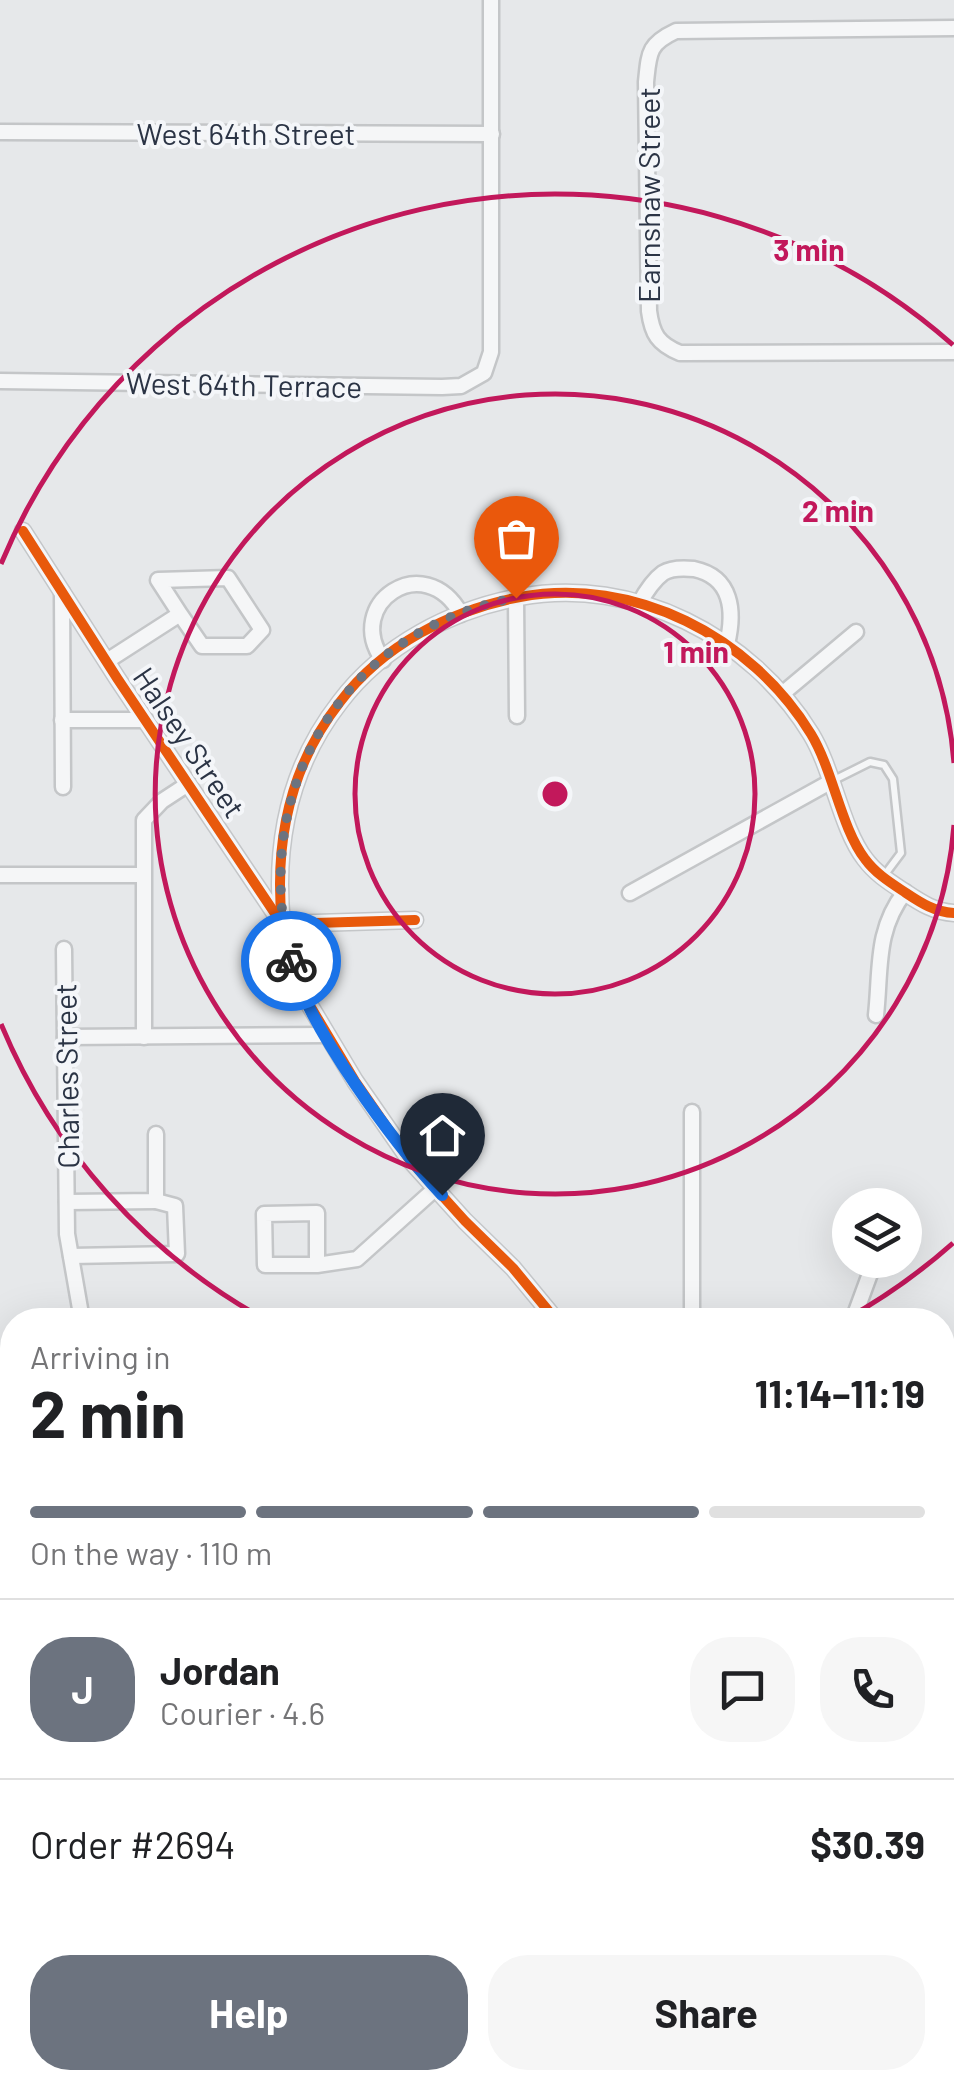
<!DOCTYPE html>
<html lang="en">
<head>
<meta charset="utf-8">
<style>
	:root { --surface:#fff; --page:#f6f6f6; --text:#202124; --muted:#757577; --line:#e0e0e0; --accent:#6c737f }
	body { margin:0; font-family:Barlow,sans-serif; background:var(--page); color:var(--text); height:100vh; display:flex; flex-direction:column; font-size:38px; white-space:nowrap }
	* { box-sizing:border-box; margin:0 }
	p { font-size:32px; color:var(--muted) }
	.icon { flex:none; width:55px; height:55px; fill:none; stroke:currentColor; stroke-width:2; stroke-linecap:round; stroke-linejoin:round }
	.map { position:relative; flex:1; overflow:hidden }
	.details { position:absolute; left:0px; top:1308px; width:955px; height:782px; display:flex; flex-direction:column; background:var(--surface); border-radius:40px 40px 0 0; box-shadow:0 10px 40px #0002 }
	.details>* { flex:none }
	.fabs { position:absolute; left:832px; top:1188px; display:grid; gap:20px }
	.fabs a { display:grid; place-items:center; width:90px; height:90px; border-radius:50%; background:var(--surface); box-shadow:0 10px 40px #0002; font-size:50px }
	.pin { position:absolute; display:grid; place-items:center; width:85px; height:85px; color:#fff; margin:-102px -42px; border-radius:50% 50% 50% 0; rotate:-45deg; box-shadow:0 0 10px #0007 }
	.pin .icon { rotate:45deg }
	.courier { position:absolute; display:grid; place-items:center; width:100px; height:100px; margin:-50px; border:8px solid #1a73e8; border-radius:50%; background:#fff; color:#222; box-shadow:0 2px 12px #0007 }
	.headline em { font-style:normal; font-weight:700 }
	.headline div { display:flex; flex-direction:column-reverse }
	.headline { display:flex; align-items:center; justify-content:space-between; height:170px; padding:0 30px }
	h1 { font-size:65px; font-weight:700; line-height:75px }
	.bar { display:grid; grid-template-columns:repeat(4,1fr); gap:15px 10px; align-content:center; height:120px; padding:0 30px }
	.bar i { height:12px; border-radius:8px; background:var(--line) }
	.bar .on { background:var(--accent) }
	.bar p { grid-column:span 4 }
	.line { display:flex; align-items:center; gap:25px; padding:0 30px; border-top:2px solid var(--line) }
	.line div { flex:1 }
	.round { display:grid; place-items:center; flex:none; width:105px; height:105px; border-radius:40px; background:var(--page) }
	.action { display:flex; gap:20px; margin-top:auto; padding:20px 30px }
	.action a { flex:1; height:115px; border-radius:40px; background:var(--accent); color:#fff; font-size:40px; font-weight:700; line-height:115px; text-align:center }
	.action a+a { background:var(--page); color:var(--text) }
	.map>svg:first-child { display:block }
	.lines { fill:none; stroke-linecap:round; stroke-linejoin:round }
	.service-casing { stroke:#c4c6c8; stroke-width:11 }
	.minor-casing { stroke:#c4c6c8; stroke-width:19 }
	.tertiary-casing { stroke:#c4c6c8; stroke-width:22 }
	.service { stroke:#f5f6f7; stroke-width:6 }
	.minor { stroke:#f5f6f7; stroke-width:14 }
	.tertiary { stroke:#f5f6f7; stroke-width:18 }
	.cycleway-casing { stroke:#f4f6f9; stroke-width:16 }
	.cycleway { stroke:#e8590c; stroke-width:10 }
	.done { stroke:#6c737f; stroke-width:10; stroke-dasharray:0 18 }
	.route { stroke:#1a73e8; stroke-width:12 }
	.ring { fill:none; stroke:#c2185b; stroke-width:5 }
	.labels { text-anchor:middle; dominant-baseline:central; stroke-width:8; stroke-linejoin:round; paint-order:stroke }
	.street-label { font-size:30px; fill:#2b3445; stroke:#f4f6f9 }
	.centre { fill:#c2185b; stroke:#f4f6f9; stroke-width:5 }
	.ring-label { font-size:30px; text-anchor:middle; font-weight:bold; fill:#c2185b; stroke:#f4f6f9; stroke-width:8; stroke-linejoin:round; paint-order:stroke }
</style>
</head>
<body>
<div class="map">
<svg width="954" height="2088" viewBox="0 0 954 2088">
	<rect width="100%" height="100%" fill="#e6e8ea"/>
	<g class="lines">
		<g class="service-casing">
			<path id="service" d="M 832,781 L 870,762 L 884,765 L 893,779 L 901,853 L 883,877"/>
		</g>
		<g class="minor-casing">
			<g id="minor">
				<path d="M 954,28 L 676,31 C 648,44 649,53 646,82 L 649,311 C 652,334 658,344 680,353 L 954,352"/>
				<path d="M 0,132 L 492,134"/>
				<path d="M 0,381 L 442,387 L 461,386 L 484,373 L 491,352 L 491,0"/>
				<path d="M 23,531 L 117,678 L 282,924 L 303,994 L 355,1081 L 409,1159 L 465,1221 L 513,1268 L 556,1320"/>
				<path d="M 62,592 L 63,787"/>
				<path d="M 516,598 L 517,716"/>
				<path d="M 639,604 C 645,593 652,581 663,573 C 671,568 684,568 694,569 C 732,577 735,611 727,644"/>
				<path d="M 383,660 C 343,604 424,548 461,614"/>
				<path d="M 107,661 L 180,614 L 202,646 L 247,646 L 262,630 L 228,578 L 158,580 L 180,614"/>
				<path d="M 782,694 L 856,632"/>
				<path d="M 62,720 L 145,720"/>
				<path d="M 0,875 L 142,875"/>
				<path d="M 630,893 L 832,781"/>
				<path d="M 415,920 L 282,924 C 274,843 290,766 340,702 C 383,645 451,610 520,597 C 634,576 751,636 811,734 C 833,770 841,828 865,859 C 876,874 891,883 906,893 C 921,903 935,912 954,913"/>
				<path d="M 64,949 L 67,1234 L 82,1320"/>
				<path d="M 876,1015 C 881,970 875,930 905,892"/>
				<path d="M 65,1037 L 326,1035"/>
				<path d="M 144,1037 L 144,820 L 162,801 L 188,784"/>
				<path d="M 692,1112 L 692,1320"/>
				<path d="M 67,1202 L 156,1201 L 156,1134"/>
				<path d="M 71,1256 L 177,1254 L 175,1206 L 156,1201"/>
				<path d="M 317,1265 L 265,1265 L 264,1214 L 317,1213 L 317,1265 L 357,1259 L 436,1188"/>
				<path d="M 853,1320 L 875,1260"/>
				<path d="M 942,1754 L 954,1754"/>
				<path d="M 0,1908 L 12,1908"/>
				<path d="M 816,2078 L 816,2088"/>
			</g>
		</g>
		<g class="tertiary-casing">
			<g id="tertiary">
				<path d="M 0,1522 L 12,1522"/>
				<path d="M 942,1524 L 954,1524"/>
			</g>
		</g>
		<use href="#service" class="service"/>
		<use href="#minor" class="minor"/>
		<use href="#tertiary" class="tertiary"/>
		<g class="cycleway-casing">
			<g id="cycleway">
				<path d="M 23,531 L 117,678 L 282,924 L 303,994 L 355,1081 L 409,1159 L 465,1221 L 513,1268 L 556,1320"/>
				<path d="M 415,920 L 282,924 C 274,843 290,766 340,702 C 383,645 451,610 520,597 C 634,576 751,636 811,734 C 833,770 841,828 865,859 C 876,874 891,883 906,893 C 921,903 935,912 954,913"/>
			</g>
		</g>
		<use href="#cycleway" class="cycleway"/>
	</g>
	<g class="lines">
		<path class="done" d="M 291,961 C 248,793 341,629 516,598"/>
		<path class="route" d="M 291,961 C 308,1028 394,1143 442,1195"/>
	</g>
	<g class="ring">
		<circle cx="555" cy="794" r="200"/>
		<path d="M954 825A400 400 0 1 1 954 763"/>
		<path d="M953 1243A600 600 0 0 1 846 1319M264 1319A600 600 0 0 1 1 1024M1 564A600 600 0 0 1 953 345"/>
	</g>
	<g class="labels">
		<g class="street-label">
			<text x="246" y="133">West 64th Street</text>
			<text transform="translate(648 195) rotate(-90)">Earnshaw Street</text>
			<text transform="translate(244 384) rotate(1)">West 64th Terrace</text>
			<text transform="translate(190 742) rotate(56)">Halsey Street</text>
			<text transform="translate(66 1076) rotate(-91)">Charles Street</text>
		</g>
	</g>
	<circle cx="555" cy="794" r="15" class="centre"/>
	<g class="ring-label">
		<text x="809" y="261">3 min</text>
		<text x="838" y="522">2 min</text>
		<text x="696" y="663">1 min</text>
	</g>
</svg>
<div class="fabs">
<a><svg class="icon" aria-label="layers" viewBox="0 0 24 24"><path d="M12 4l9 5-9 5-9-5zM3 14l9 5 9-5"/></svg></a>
</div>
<div class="pin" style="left:516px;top:598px;background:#ea580c"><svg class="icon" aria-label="bag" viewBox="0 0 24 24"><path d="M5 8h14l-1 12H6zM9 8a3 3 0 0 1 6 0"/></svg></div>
<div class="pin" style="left:442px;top:1195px;background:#1f2937"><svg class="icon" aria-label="home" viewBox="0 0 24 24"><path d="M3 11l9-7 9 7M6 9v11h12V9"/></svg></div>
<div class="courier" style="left:291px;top:961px"><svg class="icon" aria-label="bike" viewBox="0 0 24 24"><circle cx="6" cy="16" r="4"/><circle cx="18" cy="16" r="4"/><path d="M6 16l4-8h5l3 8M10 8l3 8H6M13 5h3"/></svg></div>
<section class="details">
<div class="headline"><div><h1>2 min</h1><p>Arriving in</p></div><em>11:14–11:19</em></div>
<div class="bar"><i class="on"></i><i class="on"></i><i class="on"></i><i></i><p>On the way · 110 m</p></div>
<div class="line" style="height:180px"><b class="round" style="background:var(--accent);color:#fff">J</b><div><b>Jordan</b><p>Courier · 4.6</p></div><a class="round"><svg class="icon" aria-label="chat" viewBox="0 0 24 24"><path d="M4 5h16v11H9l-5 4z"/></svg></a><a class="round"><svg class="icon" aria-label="phone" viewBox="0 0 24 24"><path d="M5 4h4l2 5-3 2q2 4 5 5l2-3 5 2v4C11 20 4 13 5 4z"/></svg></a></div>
<div class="line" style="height:130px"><div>Order #2694</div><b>$30.39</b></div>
<div class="action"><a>Help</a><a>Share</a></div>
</section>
</div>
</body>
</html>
